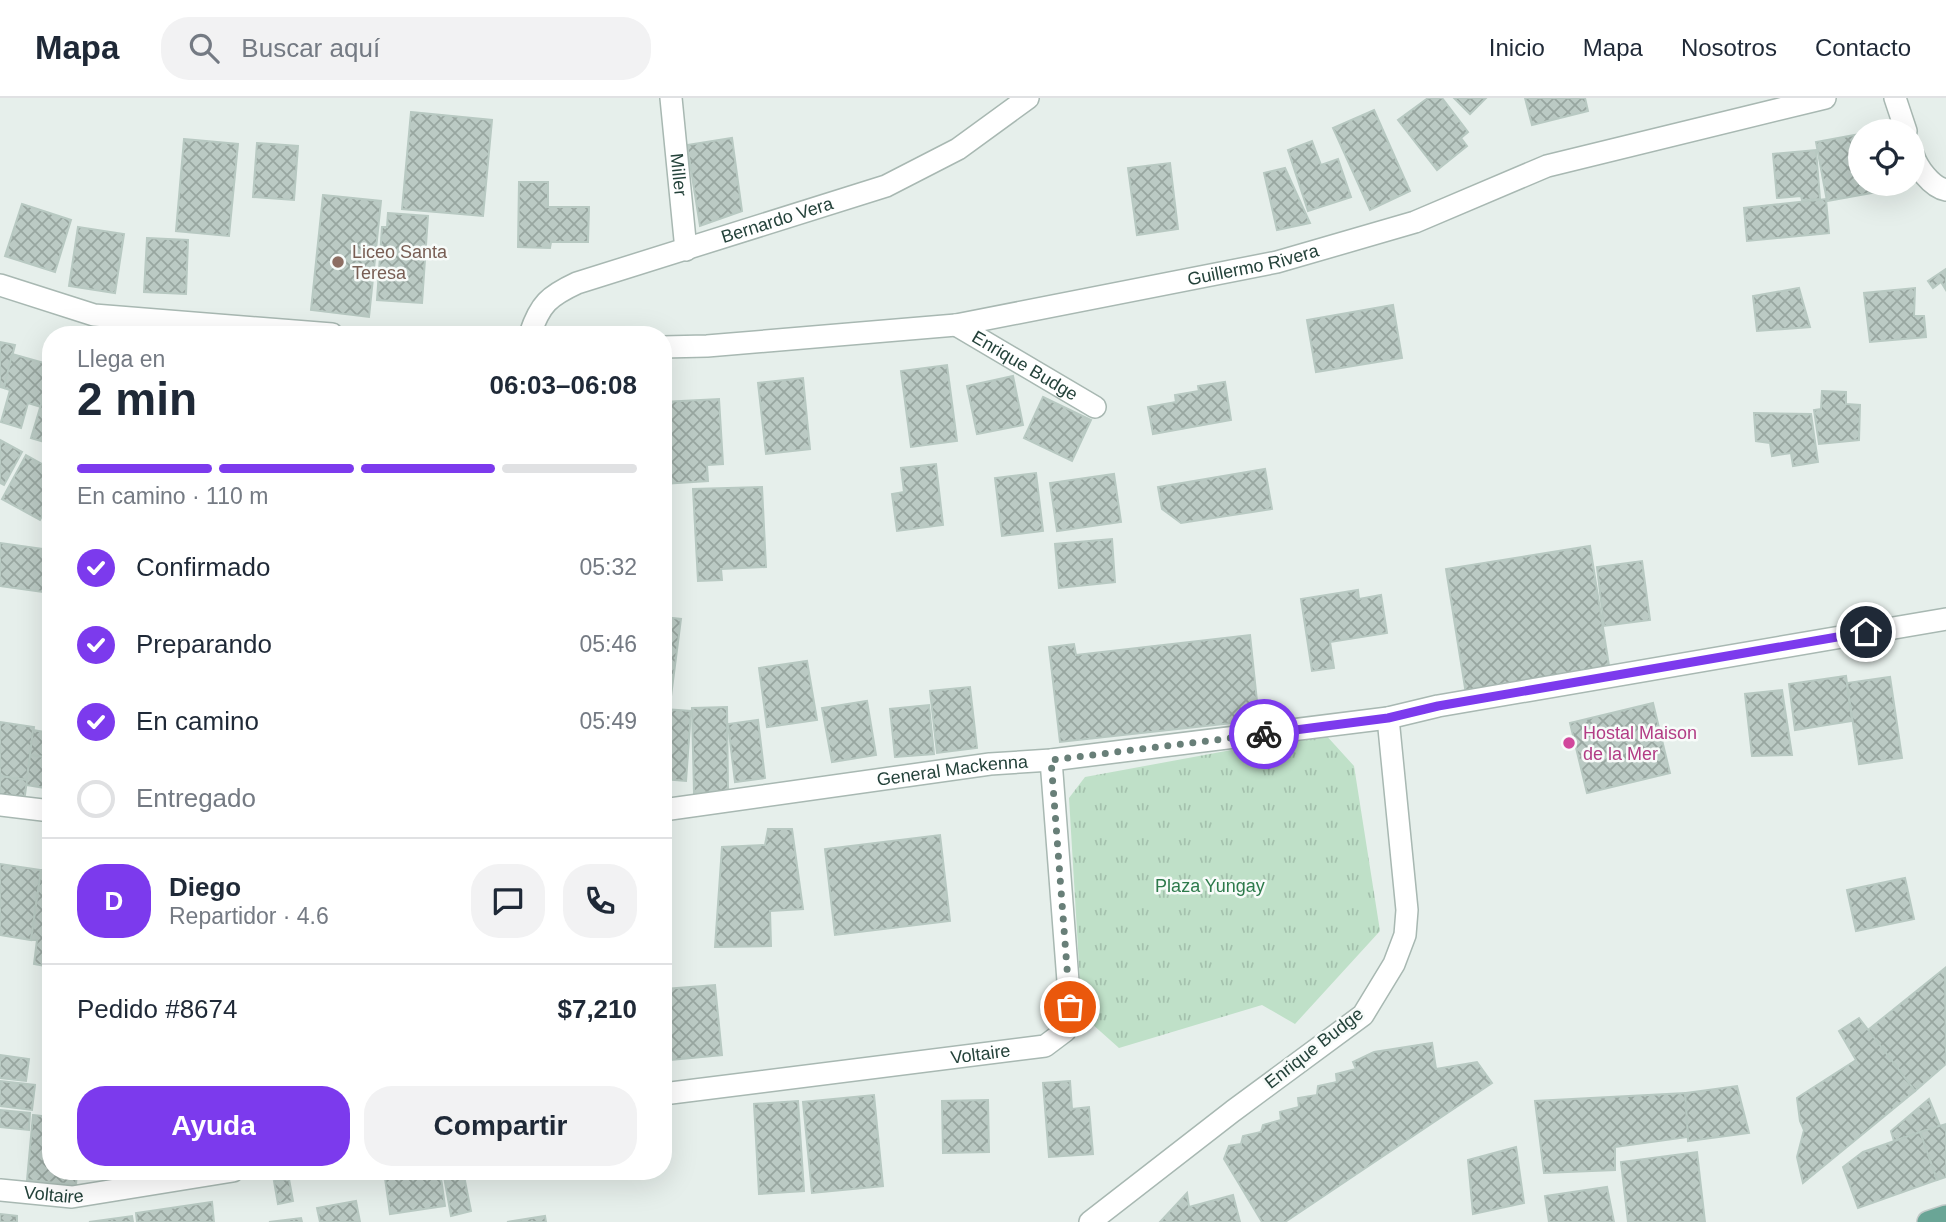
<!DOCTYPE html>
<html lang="es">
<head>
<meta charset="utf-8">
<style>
	:root { --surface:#fff; --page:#f2f2f3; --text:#1f2937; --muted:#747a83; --line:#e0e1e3; --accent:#7c3aed }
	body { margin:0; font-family:Helvetica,sans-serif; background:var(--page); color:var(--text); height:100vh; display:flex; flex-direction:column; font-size:26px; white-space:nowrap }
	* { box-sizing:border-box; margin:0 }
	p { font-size:23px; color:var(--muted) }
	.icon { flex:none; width:38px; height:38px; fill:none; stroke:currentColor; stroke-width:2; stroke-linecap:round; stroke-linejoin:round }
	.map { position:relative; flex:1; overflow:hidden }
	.sheet { position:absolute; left:42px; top:228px; width:630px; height:854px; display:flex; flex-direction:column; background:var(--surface); border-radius:28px; box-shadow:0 7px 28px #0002 }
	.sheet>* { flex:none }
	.tools { position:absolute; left:1848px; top:21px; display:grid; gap:14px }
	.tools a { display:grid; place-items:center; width:77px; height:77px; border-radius:50%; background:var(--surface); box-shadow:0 7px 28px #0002; font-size:35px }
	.pin { position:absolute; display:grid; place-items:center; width:60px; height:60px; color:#fff; margin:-30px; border:4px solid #fff; border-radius:50%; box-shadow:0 2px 7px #0007 }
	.courier { position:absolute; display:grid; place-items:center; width:70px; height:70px; margin:-35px; border:5px solid #7c3aed; border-radius:50%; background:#fff; color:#222; box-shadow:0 2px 9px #0007 }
	.head em { font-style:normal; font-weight:800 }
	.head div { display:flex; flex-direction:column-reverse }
	.head { display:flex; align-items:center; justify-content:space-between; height:119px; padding:0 35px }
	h1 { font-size:46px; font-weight:800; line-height:52px }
	.bar { display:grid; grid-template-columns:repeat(4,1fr); gap:10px 7px; align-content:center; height:84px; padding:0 35px }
	.bar i { height:9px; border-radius:5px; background:var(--line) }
	.bar .selected { background:var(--accent) }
	.bar p { grid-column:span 4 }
	.line { display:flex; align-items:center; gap:18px; padding:0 35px; border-top:2px solid var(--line) }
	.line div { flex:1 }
	.round { display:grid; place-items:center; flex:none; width:74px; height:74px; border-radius:28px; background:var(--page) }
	ol { padding:0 35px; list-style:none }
	li { display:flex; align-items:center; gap:21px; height:77px }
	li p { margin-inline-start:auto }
	li .icon { padding:7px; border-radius:50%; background:var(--accent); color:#fff; stroke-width:4 }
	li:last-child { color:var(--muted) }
	li i { width:38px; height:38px; border:4px solid var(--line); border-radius:50% }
	.cta { display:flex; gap:14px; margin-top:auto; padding:14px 35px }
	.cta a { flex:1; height:80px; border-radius:28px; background:var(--accent); color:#fff; font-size:28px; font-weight:800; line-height:80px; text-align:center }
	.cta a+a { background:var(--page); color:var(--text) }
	header { display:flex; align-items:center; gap:42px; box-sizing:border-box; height:98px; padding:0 35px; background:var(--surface); border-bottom:2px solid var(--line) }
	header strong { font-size:33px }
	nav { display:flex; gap:38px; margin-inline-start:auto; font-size:24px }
	.search { width:490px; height:63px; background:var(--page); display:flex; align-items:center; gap:18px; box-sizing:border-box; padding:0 24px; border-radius:28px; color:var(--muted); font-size:26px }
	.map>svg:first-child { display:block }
	.grass { fill:url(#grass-tufts) }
	.building { fill:url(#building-cross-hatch); stroke:#b8c9c2; stroke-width:2 }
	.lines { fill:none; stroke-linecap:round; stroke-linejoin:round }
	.minor-casing { stroke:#a8b8b2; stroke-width:24 }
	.major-casing { stroke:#c2cac8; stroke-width:24 }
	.minor { stroke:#fff; stroke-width:21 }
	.major { stroke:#6aa596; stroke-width:21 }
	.done { stroke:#687f78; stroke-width:7; stroke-dasharray:0 12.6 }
	.route { stroke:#7c3aed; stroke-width:9 }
	.education-dot { fill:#8d6e63; stroke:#f7fbf9; stroke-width:2.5 }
	.hotel-dot { fill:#d1479c; stroke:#f7fbf9; stroke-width:2.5 }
	.labels { text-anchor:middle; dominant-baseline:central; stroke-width:5; stroke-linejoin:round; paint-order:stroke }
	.street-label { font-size:18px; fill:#24423a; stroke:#f7fbf9 }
	.education-label { font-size:18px; fill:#785e54; stroke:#f7fbf9; text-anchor:start }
	.hotel-label { font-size:18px; fill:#b23c85; stroke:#f7fbf9; text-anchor:start }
	.park-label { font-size:18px; fill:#2d7a4b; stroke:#f7fbf9 }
</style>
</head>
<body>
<header>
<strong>Mapa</strong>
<div class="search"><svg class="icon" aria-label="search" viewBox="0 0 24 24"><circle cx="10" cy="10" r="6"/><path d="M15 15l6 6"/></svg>Buscar aquí</div>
<nav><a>Inicio</a><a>Mapa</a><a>Nosotros</a><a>Contacto</a></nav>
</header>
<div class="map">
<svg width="1946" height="1124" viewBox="0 0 1946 1124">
	<defs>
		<pattern id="grass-tufts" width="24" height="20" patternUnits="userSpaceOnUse" patternTransform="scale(1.75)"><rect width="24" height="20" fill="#bfe0c8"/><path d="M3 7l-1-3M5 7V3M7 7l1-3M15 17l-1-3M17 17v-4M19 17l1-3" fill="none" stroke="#a4c1ad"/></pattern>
		<pattern id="building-cross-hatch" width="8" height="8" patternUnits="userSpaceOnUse" patternTransform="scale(1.75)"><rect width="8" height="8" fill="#bbcac4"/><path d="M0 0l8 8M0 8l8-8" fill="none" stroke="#98a6a0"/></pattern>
	</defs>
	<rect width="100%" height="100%" fill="#e6efeb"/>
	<path class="grass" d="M 1324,635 L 1354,668 L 1380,833 L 1295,926 L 1262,907 L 1119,950 L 1082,917 L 1069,700 L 1085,679 Z"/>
	<g class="building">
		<path d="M 1428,0 L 1442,0 L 1468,34 L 1461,40 L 1467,48 L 1437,72 L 1398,22 Z"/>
		<path d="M 1454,0 L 1486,0 L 1470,16 Z"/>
		<path d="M 1525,0 L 1585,0 L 1588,13 L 1532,27 Z"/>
		<path d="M 1374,12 L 1410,93 L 1370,112 L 1333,30 Z"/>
		<path d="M 411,14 L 492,22 L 483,118 L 402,111 Z"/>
		<path d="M 1860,36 L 1860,86 L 1882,86 L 1883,93 L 1827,103 L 1816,44 Z"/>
		<path d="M 732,40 L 742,113 L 700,128 L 687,47 Z"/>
		<path d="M 184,41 L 238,46 L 229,138 L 176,133 Z"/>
		<path d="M 1312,43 L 1321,67 L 1338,61 L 1351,99 L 1308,113 L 1288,52 Z"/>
		<path d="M 257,45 L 298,48 L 294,102 L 253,99 Z"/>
		<path d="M 1816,52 L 1820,101 L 1802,102 L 1801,98 L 1777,100 L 1773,56 Z"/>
		<path d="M 1170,65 L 1178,131 L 1137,137 L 1128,70 Z"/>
		<path d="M 1285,70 L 1310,125 L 1277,132 L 1264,75 Z"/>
		<path d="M 519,84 L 548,84 L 548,109 L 589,109 L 588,144 L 551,144 L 550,150 L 518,149 Z"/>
		<path d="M 323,97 L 381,103 L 369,219 L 311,212 Z"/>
		<path d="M 1826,101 L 1829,135 L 1747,143 L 1744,110 Z"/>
		<path d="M 22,106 L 71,122 L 55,174 L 5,158 Z"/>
		<path d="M 388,115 L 428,118 L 422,205 L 377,202 L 382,129 L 387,129 Z"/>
		<path d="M 78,129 L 124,136 L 115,195 L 69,188 Z"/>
		<path d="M 147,140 L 188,142 L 186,196 L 144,194 Z"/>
		<path d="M 1946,171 L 1946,192 L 1941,184 L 1933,190 L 1928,183 Z"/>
		<path d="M 1799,190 L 1810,229 L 1757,233 L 1753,198 Z"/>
		<path d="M 1915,190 L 1914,218 L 1924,218 L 1926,239 L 1870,244 L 1864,195 Z"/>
		<path d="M 1393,207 L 1402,260 L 1316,274 L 1307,222 Z"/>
		<path d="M 0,244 L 15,247 L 4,290 L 0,289 Z"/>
		<path d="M 12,256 L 51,267 L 41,309 L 28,305 L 21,330 L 1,324 L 10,292 L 4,290 Z"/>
		<path d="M 947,267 L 957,343 L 911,349 L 901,273 Z"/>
		<path d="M 51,273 L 51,346 L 31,340 Z"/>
		<path d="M 1013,278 L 1023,327 L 977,336 L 967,288 Z"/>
		<path d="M 803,280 L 810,351 L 766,356 L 758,285 Z"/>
		<path d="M 1225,284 L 1231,322 L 1153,336 L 1148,309 L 1176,304 L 1175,297 L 1199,293 L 1198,288 Z"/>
		<path d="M 1822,293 L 1846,294 L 1846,306 L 1860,307 L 1859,342 L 1819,346 L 1814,312 L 1821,311 Z"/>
		<path d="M 1043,299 L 1091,322 L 1072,363 L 1024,340 Z"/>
		<path d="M 719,301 L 723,366 L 707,367 L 708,383 L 663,386 L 663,304 Z"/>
		<path d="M 1754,315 L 1811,316 L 1818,364 L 1793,368 L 1791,355 L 1772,358 L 1770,345 L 1756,343 Z"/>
		<path d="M 0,342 L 22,354 L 4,387 L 0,385 Z"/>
		<path d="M 26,357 L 51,371 L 51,401 L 40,422 L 2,401 Z"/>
		<path d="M 936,366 L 943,427 L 897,433 L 892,396 L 904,394 L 901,370 Z"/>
		<path d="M 1265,371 L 1272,411 L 1181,425 L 1162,411 L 1158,389 Z"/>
		<path d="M 1036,375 L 1043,433 L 1002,438 L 995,380 Z"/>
		<path d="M 1114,376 L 1121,424 L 1057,433 L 1050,385 Z"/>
		<path d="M 762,389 L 766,469 L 721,471 L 722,482 L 698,483 L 693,391 Z"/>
		<path d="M 1112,441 L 1115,484 L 1059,490 L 1055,446 Z"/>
		<path d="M 0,445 L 51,452 L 51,495 L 0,488 Z"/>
		<path d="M 1590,448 L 1610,574 L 1466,596 L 1446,471 Z"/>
		<path d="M 1642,463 L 1650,522 L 1604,528 L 1597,469 Z"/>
		<path d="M 1358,492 L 1359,501 L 1381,497 L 1387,535 L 1330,544 L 1334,570 L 1312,573 L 1301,501 Z"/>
		<path d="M 663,519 L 681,521 L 670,606 L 663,605 Z"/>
		<path d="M 1250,537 L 1259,622 L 1060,644 L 1049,549 L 1074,546 L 1076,557 Z"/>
		<path d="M 807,563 L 817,622 L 767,629 L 759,570 Z"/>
		<path d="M 1846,578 L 1852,623 L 1795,632 L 1789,586 Z"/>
		<path d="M 1890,579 L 1902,660 L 1859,666 L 1847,585 Z"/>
		<path d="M 970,589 L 977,650 L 937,655 L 930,593 Z"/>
		<path d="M 1782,592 L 1792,657 L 1752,658 L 1745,596 Z"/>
		<path d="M 867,603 L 876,657 L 832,664 L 822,610 Z"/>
		<path d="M 1653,605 L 1670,675 L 1587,695 L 1570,625 Z"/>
		<path d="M 929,607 L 934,656 L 895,659 L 890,611 Z"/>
		<path d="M 727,609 L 728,694 L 694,695 L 692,610 Z"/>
		<path d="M 664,611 L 691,613 L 686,683 L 663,681 Z"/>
		<path d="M 758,622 L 765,680 L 735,684 L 728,626 Z"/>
		<path d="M 0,624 L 34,629 L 27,682 L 0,678 Z"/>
		<path d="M 33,632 L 51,635 L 51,660 L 30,657 Z"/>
		<path d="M 30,657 L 51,660 L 51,691 L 26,687 Z"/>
		<path d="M 0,678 L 27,682 L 24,704 L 0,700 Z"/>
		<path d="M 768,731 L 792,731 L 803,811 L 770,813 L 771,848 L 715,849 L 722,749 L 765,747 Z"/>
		<path d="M 940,737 L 950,823 L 835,837 L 825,751 Z"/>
		<path d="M 0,766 L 41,772 L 31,842 L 0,837 Z"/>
		<path d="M 41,772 L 51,773 L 51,869 L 34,866 L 37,842 L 31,842 Z"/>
		<path d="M 1905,780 L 1914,821 L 1856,833 L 1847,792 Z"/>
		<path d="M 1945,870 L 1946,966 L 1915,993 L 1868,932 Z"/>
		<path d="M 715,887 L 722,957 L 671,962 L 665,891 Z"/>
		<path d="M 1859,920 L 1915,993 L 1803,1085 L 1797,1059 L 1804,1032 L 1800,1023 L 1797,1000 L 1856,962 L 1839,933 Z"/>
		<path d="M 1432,945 L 1436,971 L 1477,964 L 1492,985 L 1285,1124 L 1262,1124 L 1224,1061 L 1229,1048 L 1241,1046 L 1243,1038 L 1261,1034 L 1263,1027 L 1281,1022 L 1280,1014 L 1299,1009 L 1298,1000 L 1317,997 L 1318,988 L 1337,984 L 1336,976 L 1356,971 L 1353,964 L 1374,954 Z"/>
		<path d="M 0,957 L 29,961 L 26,983 L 0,980 Z"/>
		<path d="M 0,983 L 35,987 L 32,1012 L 0,1008 Z"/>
		<path d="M 1070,983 L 1072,1011 L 1089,1009 L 1093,1056 L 1049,1059 L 1043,985 Z"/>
		<path d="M 1737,988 L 1749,1035 L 1688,1043 L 1685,995 Z"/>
		<path d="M 1685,995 L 1688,1039 L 1615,1049 L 1615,1072 L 1544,1075 L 1535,1003 Z"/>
		<path d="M 874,997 L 883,1088 L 812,1095 L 803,1004 Z"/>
		<path d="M 1929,1001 L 1940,1028 L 1894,1043 L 1891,1033 Z"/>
		<path d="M 988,1002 L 989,1054 L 943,1055 L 942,1003 Z"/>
		<path d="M 798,1003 L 804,1093 L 759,1096 L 754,1006 Z"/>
		<path d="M 0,1012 L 30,1015 L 29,1032 L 0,1029 Z"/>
		<path d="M 33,1017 L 50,1019 L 51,1073 L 77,1073 L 76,1087 L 27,1082 Z"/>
		<path d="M 1946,1026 L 1946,1079 L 1937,1082 L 1920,1034 Z"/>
		<path d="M 1920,1034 L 1937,1082 L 1858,1110 L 1843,1069 L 1863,1054 Z"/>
		<path d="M 1516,1049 L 1524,1105 L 1473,1116 L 1468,1062 Z"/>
		<path d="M 1697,1054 L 1705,1124 L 1628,1124 L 1621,1064 Z"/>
		<path d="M 384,1073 L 440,1073 L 445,1108 L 390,1116 Z"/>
		<path d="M 443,1073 L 463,1073 L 471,1113 L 451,1118 Z"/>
		<path d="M 289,1081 L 293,1103 L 278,1106 L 274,1083 Z"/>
		<path d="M 1607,1089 L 1614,1124 L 1549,1124 L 1545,1098 Z"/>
		<path d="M 1187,1095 L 1189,1109 L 1233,1097 L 1240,1124 L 1160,1124 Z"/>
		<path d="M 356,1103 L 360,1124 L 320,1124 L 317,1110 Z"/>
		<path d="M 212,1104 L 214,1124 L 137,1124 L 136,1115 Z"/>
		<path d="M 0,1116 L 17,1118 L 17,1124 L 0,1124 Z"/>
		<path d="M 132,1118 L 133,1124 L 89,1124 Z"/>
		<path d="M 545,1118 L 546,1124 L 507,1124 Z"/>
		<path d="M 301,1120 L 302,1124 L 269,1124 Z"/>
	</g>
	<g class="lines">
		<g class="minor-casing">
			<g id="minor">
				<path id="s1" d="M 671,0 L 686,152"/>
				<path d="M 1895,0 L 1906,33"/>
				<path d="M 1913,56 C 1917,69 1931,89 1946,92"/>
				<path d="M 0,187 L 94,217 L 332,236"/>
				<path id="s2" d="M 956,227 L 1095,309"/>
				<path id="s3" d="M 530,236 C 540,206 549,198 577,185 L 886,88 L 958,51 L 1028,0"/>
				<path id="s4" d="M 663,249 L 707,248 L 956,227 L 1277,164 L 1415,124 L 1547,68 L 1825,0"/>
				<path d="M 0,707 L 51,713"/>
				<path id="s5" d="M 663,712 L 990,666 L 1051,662 L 1388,620 L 1438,608 L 1946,521"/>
				<path id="s6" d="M 663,996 L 1045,948 L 1065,933 L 1070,909 L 1051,662"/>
				<path id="s7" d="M 0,1092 L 72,1099 L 233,1073"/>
				<path d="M 1090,1124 L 1233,1013 L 1363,917 L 1394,866 L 1405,837 L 1407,812 L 1388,620"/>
			</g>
		</g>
		<g class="major-casing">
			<path id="major" d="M 1928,1124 L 1946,1118"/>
		</g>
		<use href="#minor" class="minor"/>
		<use href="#major" class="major"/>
	</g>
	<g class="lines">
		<path class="done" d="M 1070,909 L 1051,662 L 1264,636"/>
		<path class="route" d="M 1264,636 L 1388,620 L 1438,608 L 1866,534"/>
	</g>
	<circle class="education-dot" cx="338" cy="164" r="7"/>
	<circle class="hotel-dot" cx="1569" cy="645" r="7"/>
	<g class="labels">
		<g class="street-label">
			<text stroke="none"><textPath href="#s1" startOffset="77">Miller</textPath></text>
			<text stroke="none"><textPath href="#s3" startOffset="282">Bernardo Vera</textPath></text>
			<text stroke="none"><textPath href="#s4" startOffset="597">Guillermo Rivera</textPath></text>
			<text stroke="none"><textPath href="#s2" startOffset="80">Enrique Budge</textPath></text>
			<text stroke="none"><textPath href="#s5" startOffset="292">General Mackenna</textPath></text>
			<text transform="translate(1314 950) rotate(-38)">Enrique Budge</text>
			<text stroke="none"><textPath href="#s6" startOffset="320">Voltaire</textPath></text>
			<text stroke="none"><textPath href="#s7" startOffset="54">Voltaire</textPath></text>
		</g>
		<g class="education-label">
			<text x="352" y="154">Liceo Santa<tspan x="352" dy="21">Teresa</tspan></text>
		</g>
		<g class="hotel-label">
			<text x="1583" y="635">Hostal Maison<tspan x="1583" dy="21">de la Mer</tspan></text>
		</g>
		<g class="park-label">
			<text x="1210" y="788">Plaza Yungay</text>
		</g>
	</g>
</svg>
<div class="tools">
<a><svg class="icon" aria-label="locate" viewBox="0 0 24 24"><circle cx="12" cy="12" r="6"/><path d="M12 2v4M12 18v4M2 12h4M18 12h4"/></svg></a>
</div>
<div class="pin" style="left:1070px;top:909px;background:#ea580c"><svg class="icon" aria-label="bag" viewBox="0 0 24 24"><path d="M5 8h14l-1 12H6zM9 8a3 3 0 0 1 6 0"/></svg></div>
<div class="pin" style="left:1866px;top:534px;background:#1f2937"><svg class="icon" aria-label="home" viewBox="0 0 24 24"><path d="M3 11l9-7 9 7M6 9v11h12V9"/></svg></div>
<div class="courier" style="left:1264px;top:636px"><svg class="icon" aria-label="bike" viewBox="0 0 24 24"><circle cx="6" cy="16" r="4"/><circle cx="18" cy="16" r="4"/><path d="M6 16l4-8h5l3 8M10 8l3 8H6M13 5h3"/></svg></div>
<section class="sheet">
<div class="head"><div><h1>2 min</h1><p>Llega en</p></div><em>06:03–06:08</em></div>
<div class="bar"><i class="selected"></i><i class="selected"></i><i class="selected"></i><i></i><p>En camino · 110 m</p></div>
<ol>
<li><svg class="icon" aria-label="check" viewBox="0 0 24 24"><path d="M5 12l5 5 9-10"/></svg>Confirmado<p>05:32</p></li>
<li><svg class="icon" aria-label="check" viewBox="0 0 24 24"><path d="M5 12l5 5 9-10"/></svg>Preparando<p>05:46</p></li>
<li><svg class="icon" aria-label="check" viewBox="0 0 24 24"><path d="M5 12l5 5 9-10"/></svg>En camino<p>05:49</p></li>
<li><i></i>Entregado</li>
</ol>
<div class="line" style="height:126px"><b class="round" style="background:var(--accent);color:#fff">D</b><div><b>Diego</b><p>Repartidor · 4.6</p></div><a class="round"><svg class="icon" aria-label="chat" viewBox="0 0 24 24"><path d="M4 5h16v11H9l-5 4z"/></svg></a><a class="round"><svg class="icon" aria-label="phone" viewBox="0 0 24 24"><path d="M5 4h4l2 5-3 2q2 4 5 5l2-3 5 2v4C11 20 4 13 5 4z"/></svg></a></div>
<div class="line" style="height:91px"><div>Pedido #8674</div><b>$7,210</b></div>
<div class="cta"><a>Ayuda</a><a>Compartir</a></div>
</section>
</div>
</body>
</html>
